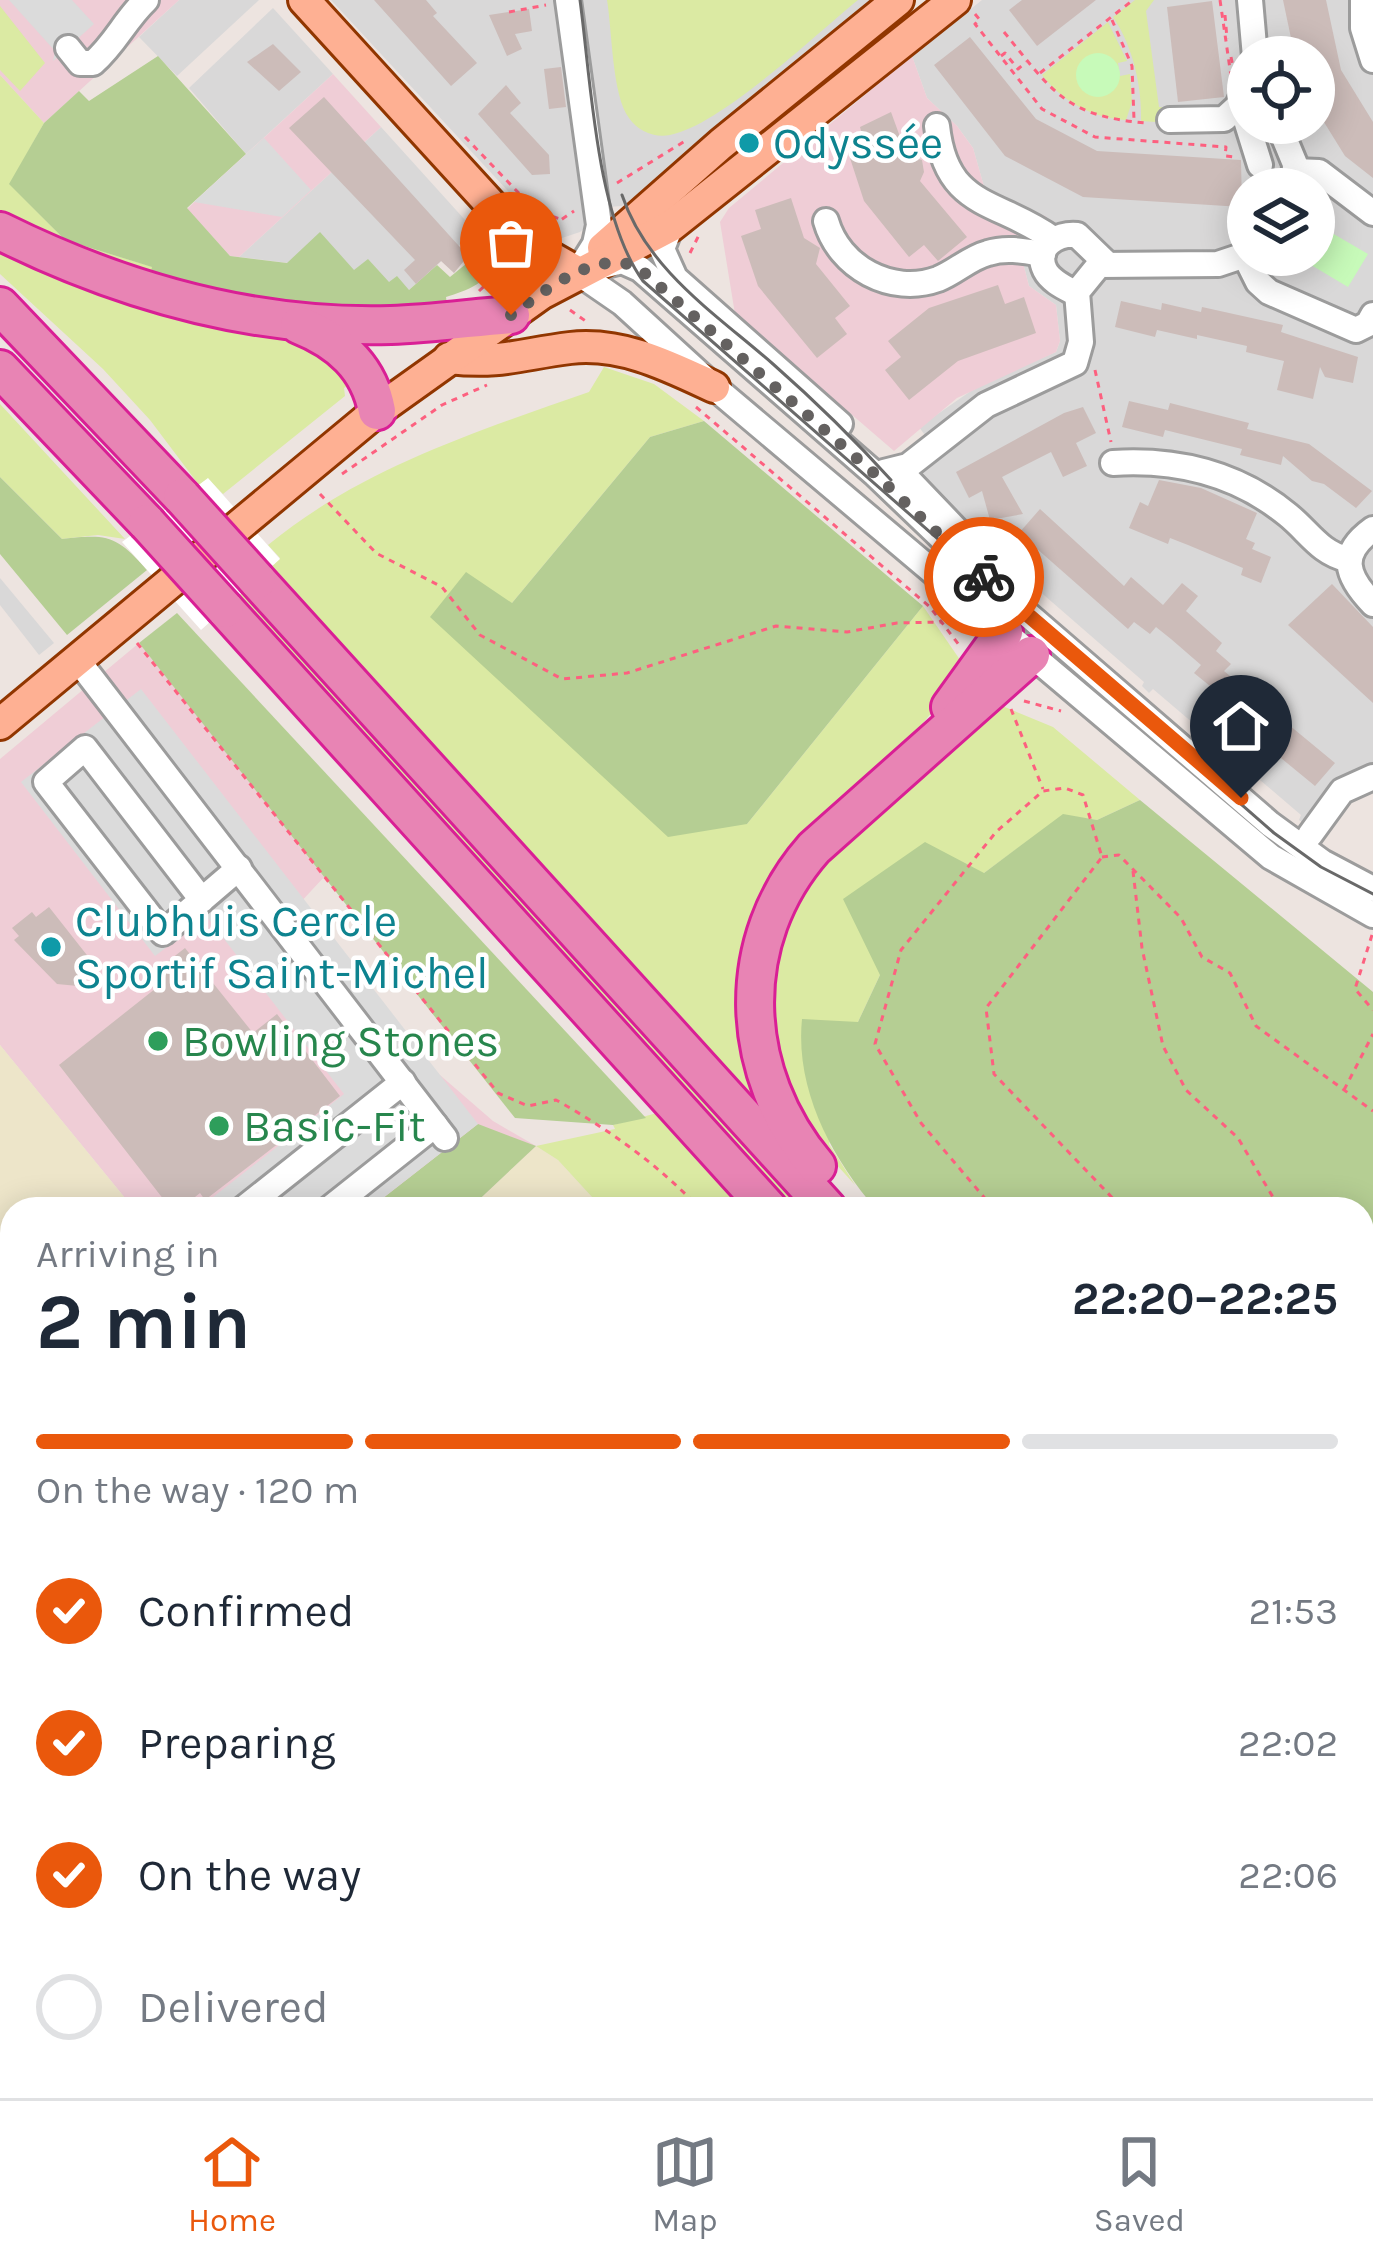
<!DOCTYPE html>
<html lang="en">
<head>
<meta charset="utf-8">
<style>
	:root { --surface:#fff; --page:#f6f6f7; --text:#1f2937; --muted:#747a83; --line:#e0e1e3; --accent:#ea580c }
	body { margin:0; font-family:Karla,sans-serif; background:var(--page); color:var(--text); height:100vh; display:flex; flex-direction:column; font-size:45px; white-space:nowrap }
	* { box-sizing:border-box; margin:0 }
	p { font-size:39px; color:var(--muted) }
	.icon { flex:none; width:66px; height:66px; fill:none; stroke:currentColor; stroke-width:2; stroke-linecap:round; stroke-linejoin:round }
	.map { position:relative; flex:1; overflow:hidden }
	.drawer { position:absolute; left:0px; top:1197px; width:1374px; height:903px; display:flex; flex-direction:column; background:var(--surface); border-radius:36px 36px 0 0; box-shadow:0 6px 30px #0003 }
	.drawer>* { flex:none }
	.tools { position:absolute; left:1227px; top:36px; display:grid; gap:24px }
	.tools a { display:grid; place-items:center; width:108px; height:108px; border-radius:50%; background:var(--surface); box-shadow:0 6px 30px #0003; font-size:60px }
	.pin { position:absolute; display:grid; place-items:center; width:102px; height:102px; color:#fff; margin:-123px -51px; border-radius:50% 50% 50% 0; rotate:-45deg; box-shadow:0 0 12px #0007 }
	.pin .icon { rotate:45deg }
	.courier { position:absolute; display:grid; place-items:center; width:120px; height:120px; margin:-60px; border:9px solid #ea580c; border-radius:50%; background:#fff; color:#222; box-shadow:0 3px 15px #0007 }
	.summary em { font-style:normal; font-weight:700 }
	.summary div { display:flex; flex-direction:column-reverse }
	.summary { display:flex; align-items:center; justify-content:space-between; height:204px; padding:0 36px }
	h1 { font-size:78px; font-weight:700; line-height:90px }
	.bar { display:grid; grid-template-columns:repeat(4,1fr); gap:18px 12px; align-content:center; height:144px; padding:0 36px }
	.bar i { height:15px; border-radius:9px; background:var(--line) }
	.bar .active { background:var(--accent) }
	.bar p { grid-column:span 4 }
	ol { padding:0 36px; list-style:none }
	li { display:flex; align-items:center; gap:36px; height:132px }
	li p { margin-inline-start:auto }
	li .icon { padding:12px; border-radius:50%; background:var(--accent); color:#fff; stroke-width:4 }
	li:last-child { color:var(--muted) }
	li i { width:66px; height:66px; border:6px solid var(--line); border-radius:50% }
	.dock { display:flex; justify-content:space-around; align-items:center; height:168px; border-top:3px solid var(--line); background:var(--surface); font-size:33px; color:var(--muted) }
	.dock a { display:grid; justify-items:center; gap:6px }
	.dock .active { color:var(--accent) }
	.map>svg:first-child { display:block }
	.residential { fill:#d9d8d8; fill-rule:evenodd }
	.commercial { fill:#efcdd6 }
	.farmland { fill:#ede5c9 }
	.grass { fill:#dbeaa3 }
	.forest { fill:#b5ce93 }
	.park { fill:#c7fab9 }
	.parking { fill:#dbdbdb }
	.pier { fill:#fff }
	.lines { fill:none; stroke-linecap:round; stroke-linejoin:round }
	.stream { stroke:#9edcd8; stroke-width:6 }
	.building { fill:#ccbcb9 }
	.minor-casing { stroke:#9c9c9c; stroke-width:30 }
	.major-casing { stroke:#913600; stroke-width:36 }
	.highway-casing { stroke:#d91f95; stroke-width:42 }
	.path { stroke:#fd607f; stroke-width:3; stroke-dasharray:6 6; stroke-linecap:butt }
	.minor { stroke:#fff; stroke-width:24 }
	.major { stroke:#feb093; stroke-width:30 }
	.highway { stroke:#e884b4; stroke-width:36 }
	.tram { stroke:#696969; stroke-width:3 }
	.highway-bridge-casing { stroke:#d91f95; stroke-width:42; stroke-linecap:butt }
	.highway-bridge { stroke:#e884b4; stroke-width:36 }
	.done { stroke:#646160; stroke-width:12; stroke-dasharray:0 21.6 }
	.route { stroke:#ea580c; stroke-width:15 }
	.culture-dot { fill:#0f9aa8; stroke:#fff; stroke-width:4.5 }
	.leisure-dot { fill:#2e9e5b; stroke:#fff; stroke-width:4.5 }
	.labels { text-anchor:middle; dominant-baseline:central; stroke-width:9; stroke-linejoin:round; paint-order:stroke }
	.culture-label { font-size:45px; fill:#0d838f; stroke:#fff; text-anchor:start }
	.leisure-label { font-size:45px; fill:#27864d; stroke:#fff; text-anchor:start }
</style>
</head>
<body>
<div class="map">
<svg width="1373" height="2098" viewBox="0 0 1373 2098">
	<rect width="100%" height="100%" fill="#ede4e0"/>
	<g class="residential">
		<path d="M 179,0 L 259,0 L 177,76 L 139,37 Z"/>
		<path d="M 331,0 L 886,0 L 622,206 L 608,207 L 580,232 L 562,238 L 545,235 L 527,221 L 531,216 Z"/>
		<path d="M 982,0 L 1373,0 L 1373,772 L 1310,828 L 1299,820 L 1301,815 L 1153,689 L 1149,693 L 1142,686 L 1144,682 L 983,542 L 979,546 L 915,477 L 927,438 L 919,427 L 981,384 L 1056,352 L 1060,341 L 1056,305 L 1029,286 L 1021,255 L 1026,234 L 1045,217 L 985,190 L 973,148 L 957,126 L 927,98 L 912,56 ZM 1248,57 L 1314,57 L 1314,123 L 1248,123 ZM 1248,189 L 1314,189 L 1314,255 L 1248,255 Z"/>
		<path d="M 273,8 L 333,74 L 246,154 L 189,88 Z"/>
		<path d="M 381,127 L 475,231 L 409,290 L 354,271 L 239,257 Z"/>
		<path d="M 0,578 L 54,643 L 39,655 L 0,605 Z"/>
	</g>
	<g class="commercial">
		<path d="M 0,0 L 179,0 L 44,123 L 0,75 Z"/>
		<path d="M 912,56 L 927,98 L 957,126 L 973,148 L 985,190 L 1047,217 L 1026,234 L 1021,255 L 1029,286 L 1056,305 L 1060,341 L 1056,352 L 957,398 L 894,451 L 735,314 L 720,222 L 729,208 Z"/>
		<path d="M 333,74 L 381,127 L 239,257 L 230,256 L 187,209 Z"/>
		<path d="M 139,643 L 325,876 L 298,905 L 403,1043 L 493,1121 L 536,1146 L 469,1209 L 134,1209 L 0,1045 L 0,759 Z"/>
	</g>
	<g class="farmland">
		<path d="M 0,1045 L 134,1209 L 12,1209 L 12,1806 L 0,1812 Z"/>
		<path d="M 536,1146 L 558,1160 L 603,1209 L 469,1209 Z"/>
		<path d="M 1362,2013 L 1373,2024 L 1373,2098 L 106,2098 L 110,2088 L 1362,2088 Z"/>
	</g>
	<g class="grass">
		<path d="M 607,0 L 858,0 C 815,35 721,125 670,135 C 654,138 638,131 629,118 C 612,96 612,29 607,0 Z"/>
		<path d="M 1135,0 L 1154,0 L 1146,11 L 1159,107 L 1180,109 L 1170,123 L 1141,121 C 1142,89 1134,48 1113,17 Z"/>
		<path d="M 0,6 L 45,63 L 20,91 L 0,70 Z"/>
		<path d="M 1108,22 L 1127,61 L 1118,63 L 1120,76 L 1130,74 L 1132,102 L 1126,120 C 1092,118 1062,101 1042,75 Z"/>
		<path d="M 0,75 L 44,123 L 10,184 L 65,240 L 153,267 L 149,281 L 0,220 Z"/>
		<path d="M 0,246 L 311,344 L 354,381 L 344,388 L 345,396 L 223,494 L 208,479 L 199,485 L 150,420 L 103,369 L 0,274 Z"/>
		<path d="M 604,367 L 654,384 L 704,421 L 650,437 L 512,603 L 747,824 L 923,606 L 967,670 L 755,925 L 775,1125 L 272,566 L 280,558 L 268,545 C 360,469 478,431 589,392 Z"/>
		<path d="M 0,404 L 125,539 L 98,535 L 62,539 L 0,477 Z"/>
		<path d="M 245,590 L 806,1209 L 790,1209 L 236,598 Z"/>
		<path d="M 1000,705 L 1053,727 L 1140,800 L 1097,820 L 1063,815 L 984,873 L 880,975 L 858,1022 L 829,1144 L 855,1185 L 816,1142 L 789,1103 L 766,1004 L 789,903 L 817,861 Z"/>
		<path d="M 657,1113 L 744,1209 L 603,1209 L 558,1160 L 536,1146 L 615,1129 L 613,1125 Z"/>
		<path d="M 12,1913 L 12,2052 L 0,2064 L 0,1941 Z"/>
	</g>
	<g class="forest">
		<path d="M 158,56 L 246,154 L 187,208 L 230,256 L 287,263 L 320,232 L 354,270 L 368,259 L 389,282 L 397,276 L 409,290 L 437,265 L 450,277 L 489,245 C 503,278 471,289 446,297 L 447,304 C 351,326 244,296 149,281 L 152,267 L 65,240 L 9,184 L 44,123 L 79,91 L 89,101 Z"/>
		<path d="M 704,421 L 923,606 L 747,824 L 668,837 L 430,617 L 466,572 L 512,603 L 650,437 Z"/>
		<path d="M 0,477 L 62,539 C 108,534 116,535 147,570 L 67,635 L 0,554 Z"/>
		<path d="M 177,613 L 646,1118 L 613,1125 L 515,1118 L 139,643 Z"/>
		<path d="M 1140,800 L 1373,992 L 1373,1786 L 1362,1774 L 1362,1209 L 876,1209 C 831,1157 795,1089 802,1019 L 858,1022 L 880,975 L 843,899 L 925,842 L 984,873 L 1063,814 L 1097,820 Z"/>
		<path d="M 478,1124 L 536,1146 L 469,1209 L 369,1209 Z"/>
	</g>
	<g class="park">
		<circle cx="1098" cy="75" r="22"/>
		<path d="M 1320,226 L 1368,254 L 1348,287 L 1301,259 L 1314,255 L 1314,236 Z"/>
	</g>
	<g class="parking">
		<path d="M 9,0 L 72,0 L 94,24 L 53,61 L 55,51 Z"/>
		<path d="M 264,138 L 311,190 L 282,217 L 194,202 Z"/>
		<path d="M 141,689 L 478,1124 L 369,1209 L 198,1209 L 344,1094 L 207,917 L 155,956 L 21,782 Z"/>
	</g>
	<path class="pier" d="M 208,478 L 280,559 L 201,630 L 122,542 Z"/>
	<g class="lines">
		<g class="stream">
			<path d="M 0,1807 L 12,1809"/>
			<path d="M 0,1868 L 12,1873"/>
		</g>
	</g>
	<g class="building">
		<path d="M 374,0 L 426,0 L 437,13 L 433,16 L 477,63 L 451,86 Z"/>
		<path d="M 1022,0 L 1096,0 L 1037,46 L 1009,10 Z"/>
		<path d="M 1283,0 L 1326,0 L 1341,70 L 1373,122 L 1373,178 L 1345,156 L 1314,106 L 1314,57 L 1295,57 Z"/>
		<path d="M 1212,1 L 1224,97 L 1178,102 L 1167,7 Z"/>
		<path d="M 529,9 L 532,31 L 515,34 L 522,49 L 507,56 L 489,15 Z"/>
		<path d="M 970,37 L 1036,119 L 1097,151 L 1241,160 L 1242,207 L 1083,197 L 1005,156 L 934,65 Z"/>
		<path d="M 273,44 L 301,72 L 279,91 L 247,62 Z"/>
		<path d="M 561,67 L 566,107 L 549,109 L 544,69 Z"/>
		<path d="M 506,85 L 521,103 L 510,113 L 549,155 L 550,174 L 532,175 L 478,114 Z"/>
		<path d="M 324,97 L 468,256 L 454,273 L 441,261 L 416,284 L 404,270 L 415,260 L 289,128 Z"/>
		<path d="M 891,112 L 907,156 L 922,160 L 924,172 L 920,181 L 967,237 L 938,261 L 924,245 L 909,257 L 864,201 L 848,152 L 865,146 L 860,127 Z"/>
		<path d="M 791,198 L 804,238 L 820,248 L 816,264 L 850,306 L 835,318 L 847,334 L 817,358 L 758,286 L 741,236 L 761,229 L 755,210 Z"/>
		<path d="M 998,285 L 1005,304 L 1024,297 L 1036,333 L 958,361 L 909,400 L 885,370 L 901,357 L 888,341 L 929,308 Z"/>
		<path d="M 1121,301 L 1161,310 L 1162,303 L 1201,312 L 1202,307 L 1283,325 L 1281,332 L 1358,357 L 1353,383 L 1325,377 L 1320,367 L 1313,399 L 1277,390 L 1284,361 L 1246,352 L 1247,346 L 1197,335 L 1197,339 L 1157,330 L 1155,337 L 1115,327 Z"/>
		<path d="M 1129,401 L 1168,410 L 1170,403 L 1249,423 L 1247,429 L 1309,444 L 1372,491 L 1356,508 L 1324,484 L 1312,481 L 1283,456 L 1281,465 L 1240,455 L 1242,449 L 1165,430 L 1163,437 L 1122,427 Z"/>
		<path d="M 1083,407 L 1096,433 L 1076,443 L 1087,466 L 1063,477 L 1051,452 L 1002,477 L 1023,514 L 990,520 L 982,491 L 969,498 L 956,472 L 1064,413 Z"/>
		<path d="M 1159,480 L 1201,488 L 1257,513 L 1246,539 L 1255,543 L 1252,549 L 1271,557 L 1261,583 L 1241,575 L 1243,568 L 1188,545 L 1170,538 L 1168,544 L 1129,528 L 1140,502 L 1148,506 Z"/>
		<path d="M 1040,509 L 1124,586 L 1131,577 L 1163,605 L 1182,583 L 1198,596 L 1186,611 L 1222,643 L 1216,651 L 1231,664 L 1224,671 L 1335,763 L 1315,786 L 1203,694 L 1210,686 L 1194,673 L 1201,665 L 1171,639 L 1156,627 L 1150,634 L 1134,622 L 1128,629 L 1019,533 Z"/>
		<path d="M 1332,584 L 1373,627 L 1373,703 L 1288,625 Z"/>
		<path d="M 49,907 L 90,959 L 90,975 L 78,986 L 57,984 L 14,940 L 19,936 L 12,928 L 32,912 L 36,917 Z"/>
		<path d="M 185,948 L 253,1033 L 277,1014 L 340,1096 L 205,1200 L 200,1193 L 180,1209 L 171,1209 L 59,1065 L 165,981 L 157,970 Z"/>
	</g>
	<g class="lines">
		<g class="minor-casing">
			<g id="minor">
				<path d="M 568,0 L 599,225 L 595,244 L 585,260"/>
				<path d="M 1250,0 L 1255,57"/>
				<path d="M 1363,0 L 1363,28 L 1373,60"/>
				<path d="M 68,48 L 80,63 L 93,63 C 116,43 124,21 146,0"/>
				<path d="M 1240,101 L 1260,165"/>
				<path d="M 1170,120 L 1224,119 L 1248,97"/>
				<path d="M 1278,123 L 1295,164 L 1294,189"/>
				<path d="M 937,126 C 946,210 998,199 1053,239"/>
				<path d="M 1295,171 L 1319,172 L 1373,213"/>
				<path d="M 826,221 C 839,267 891,296 938,279 C 956,272 969,258 988,253 C 1006,247 1025,251 1043,254"/>
				<path d="M 671,226 L 662,249 L 675,278 L 840,424"/>
				<path d="M 1245,256 L 1258,282 L 1269,292 L 1356,330 L 1368,324 L 1373,315"/>
				<path d="M 602,266 L 622,261 L 640,269 L 875,474 L 968,563 L 1270,824 L 1322,862 L 1373,889"/>
				<path d="M 577,272 L 622,303 L 714,387 L 1271,857 L 1373,915"/>
				<path d="M 1077,294 C 1066,288 1051,282 1045,270 C 1034,247 1057,233 1077,235 L 1106,263"/>
				<path d="M 1113,463 C 1177,459 1238,474 1288,515 C 1309,532 1320,553 1347,559"/>
				<path d="M 899,470 L 964,538"/>
				<path d="M 884,472 L 908,466 L 986,405 L 1075,363 L 1081,342 L 1077,292 L 1099,265 L 1218,264 L 1248,254"/>
				<path d="M 1373,529 C 1338,554 1346,576 1373,604"/>
				<path d="M 76,658 L 445,1138"/>
				<path d="M 1310,835 L 1342,791 L 1373,777"/>
				<path d="M 202,900 L 85,748 L 46,782 L 163,933 L 239,868"/>
				<path d="M 243,1209 L 403,1082"/>
				<path d="M 329,1209 L 435,1125"/>
				<path d="M 0,1883 L 12,1887"/>
			</g>
		</g>
		<g class="major-casing">
			<g id="major">
				<path d="M 304,0 L 526,243 L 577,272"/>
				<path d="M 603,248 L 721,144 L 898,0"/>
				<path d="M 449,358 C 501,364 521,354 570,348 C 622,342 669,366 714,387"/>
				<path d="M 0,724 L 377,411 L 541,294 L 671,226 L 955,0"/>
			</g>
		</g>
		<g class="highway-casing">
			<g id="highway">
				<path d="M 0,231 C 123,292 252,329 391,325 C 431,324 471,318 511,315"/>
				<path d="M 0,306 L 182,497"/>
				<path d="M 299,325 C 339,341 369,367 377,411"/>
				<path d="M 0,369 L 147,523"/>
				<path d="M 257,580 L 828,1209"/>
				<path d="M 225,609 L 769,1209"/>
				<path d="M 950,707 L 1004,632"/>
				<path d="M 817,1166 C 738,1073 732,941 814,848 L 1031,655"/>
				<path d="M 1362,1802 L 1373,1814"/>
				<path d="M 1362,1863 L 1373,1875"/>
			</g>
		</g>
		<g class="path">
			<path d="M 1220,0 L 1232,83"/>
			<path d="M 509,12 L 546,5"/>
			<path d="M 975,14 L 980,20 L 975,24 L 1042,109 L 1095,137 L 1226,147 L 1225,156 L 1235,157"/>
			<path d="M 1225,15 L 1227,39"/>
			<path d="M 1112,20 L 1132,66 L 1134,120"/>
			<path d="M 1004,32 C 1053,92 1065,116 1146,123"/>
			<path d="M 1001,56 L 1005,53 L 1018,69 L 1026,62"/>
			<path d="M 1231,57 L 1235,77"/>
			<path d="M 1040,73 L 1133,0"/>
			<path d="M 465,137 L 536,211 L 560,219"/>
			<path d="M 617,183 L 685,141"/>
			<path d="M 552,226 L 574,211"/>
			<path d="M 690,253 L 699,235"/>
			<path d="M 479,291 L 501,271 L 499,250"/>
			<path d="M 570,310 L 587,322"/>
			<path d="M 1095,370 L 1111,442"/>
			<path d="M 696,407 L 930,607 L 959,645"/>
			<path d="M 342,474 L 442,405 L 487,385"/>
			<path d="M 320,494 L 376,553 L 442,587 L 480,635 L 562,679 L 627,673 L 776,626 L 847,632 L 897,623 L 942,622"/>
			<path d="M 137,643 L 498,1093 L 528,1106 L 556,1100 C 607,1128 660,1166 700,1209"/>
			<path d="M 1024,701 L 1061,711"/>
			<path d="M 1011,709 L 1043,789"/>
			<path d="M 1102,857 L 1119,855 L 1181,918 L 1202,957 L 1230,973 L 1256,1026 L 1373,1111"/>
			<path d="M 1133,871 L 1142,948 L 1163,1046 L 1186,1090 L 1238,1138 L 1280,1209"/>
			<path d="M 1372,935 L 1355,989 L 1373,1010"/>
			<path d="M 1344,1090 L 1373,1034"/>
			<path d="M 994,1209 L 921,1123 L 875,1044 L 901,950 L 996,832 L 1043,791 L 1065,788 L 1083,795 L 1102,857 L 986,1008 L 994,1074 L 1123,1209"/>
			<path d="M 1362,1259 L 1373,1269"/>
			<path d="M 1362,1349 L 1373,1338"/>
			<path d="M 1362,1442 L 1373,1438"/>
			<path d="M 1362,1463 L 1373,1462"/>
			<path d="M 1362,1605 L 1373,1610"/>
			<path d="M 0,1805 L 12,1797"/>
			<path d="M 1362,1983 L 1373,1994"/>
			<path d="M 508,2088 L 522,2098"/>
		</g>
		<use href="#minor" class="minor"/>
		<use href="#major" class="major"/>
		<use href="#highway" class="highway"/>
		<g class="tram">
			<path d="M 580,0 C 591,81 596,216 643,281 L 1274,833 L 1321,867 L 1373,894"/>
			<path d="M 622,195 C 647,270 716,314 773,364 C 815,401 854,439 891,480"/>
		</g>
		<g class="highway-bridge-casing">
			<g id="highway-bridge">
				<path d="M 182,497 L 257,580"/>
				<path d="M 147,523 L 225,609"/>
			</g>
		</g>
		<use href="#highway-bridge" class="highway-bridge"/>
	</g>
	<g class="lines">
		<path class="done" d="M 511,315 C 545,291 598,246 640,269 L 875,474 L 984,577"/>
		<path class="route" d="M 984,577 L 1241,798"/>
	</g>
	<g class="culture-dot">
		<circle cx="749" cy="143" r="12"/>
		<circle cx="51" cy="947" r="12"/>
	</g>
	<g class="leisure-dot">
		<circle cx="158" cy="1041" r="12"/>
		<circle cx="219" cy="1126" r="12"/>
	</g>
	<g class="labels">
		<g class="culture-label">
			<text x="773" y="143">Odyssée</text>
			<text x="75" y="921">Clubhuis Cercle<tspan x="75" dy="52">Sportif Saint-Michel</tspan></text>
		</g>
		<g class="leisure-label">
			<text x="182" y="1041">Bowling Stones</text>
			<text x="243" y="1126">Basic-Fit</text>
		</g>
	</g>
</svg>
<div class="tools">
<a><svg class="icon" aria-label="locate" viewBox="0 0 24 24"><circle cx="12" cy="12" r="6"/><path d="M12 2v4M12 18v4M2 12h4M18 12h4"/></svg></a>
<a><svg class="icon" aria-label="layers" viewBox="0 0 24 24"><path d="M12 4l9 5-9 5-9-5zM3 14l9 5 9-5"/></svg></a>
</div>
<div class="pin" style="left:511px;top:315px;background:#ea580c"><svg class="icon" aria-label="bag" viewBox="0 0 24 24"><path d="M5 8h14l-1 12H6zM9 8a3 3 0 0 1 6 0"/></svg></div>
<div class="pin" style="left:1241px;top:798px;background:#1f2937"><svg class="icon" aria-label="home" viewBox="0 0 24 24"><path d="M3 11l9-7 9 7M6 9v11h12V9"/></svg></div>
<div class="courier" style="left:984px;top:577px"><svg class="icon" aria-label="bike" viewBox="0 0 24 24"><circle cx="6" cy="16" r="4"/><circle cx="18" cy="16" r="4"/><path d="M6 16l4-8h5l3 8M10 8l3 8H6M13 5h3"/></svg></div>
<section class="drawer">
<div class="summary"><div><h1>2 min</h1><p>Arriving in</p></div><em>22:20–22:25</em></div>
<div class="bar"><i class="active"></i><i class="active"></i><i class="active"></i><i></i><p>On the way · 120 m</p></div>
<ol>
<li><svg class="icon" aria-label="check" viewBox="0 0 24 24"><path d="M5 12l5 5 9-10"/></svg>Confirmed<p>21:53</p></li>
<li><svg class="icon" aria-label="check" viewBox="0 0 24 24"><path d="M5 12l5 5 9-10"/></svg>Preparing<p>22:02</p></li>
<li><svg class="icon" aria-label="check" viewBox="0 0 24 24"><path d="M5 12l5 5 9-10"/></svg>On the way<p>22:06</p></li>
<li><i></i>Delivered</li>
</ol>
</section>
</div>
<nav class="dock">
<a class="active"><svg class="icon" aria-label="home" viewBox="0 0 24 24"><path d="M3 11l9-7 9 7M6 9v11h12V9"/></svg>Home</a>
<a><svg class="icon" aria-label="map" viewBox="0 0 24 24"><path d="M3 6l6-2 6 2 6-2v14l-6 2-6-2-6 2zM9 4v14M15 6v14"/></svg>Map</a>
<a><svg class="icon" aria-label="saved" viewBox="0 0 24 24"><path d="M7 4h10v16l-5-4-5 4z"/></svg>Saved</a>
</nav>
</body>
</html>
